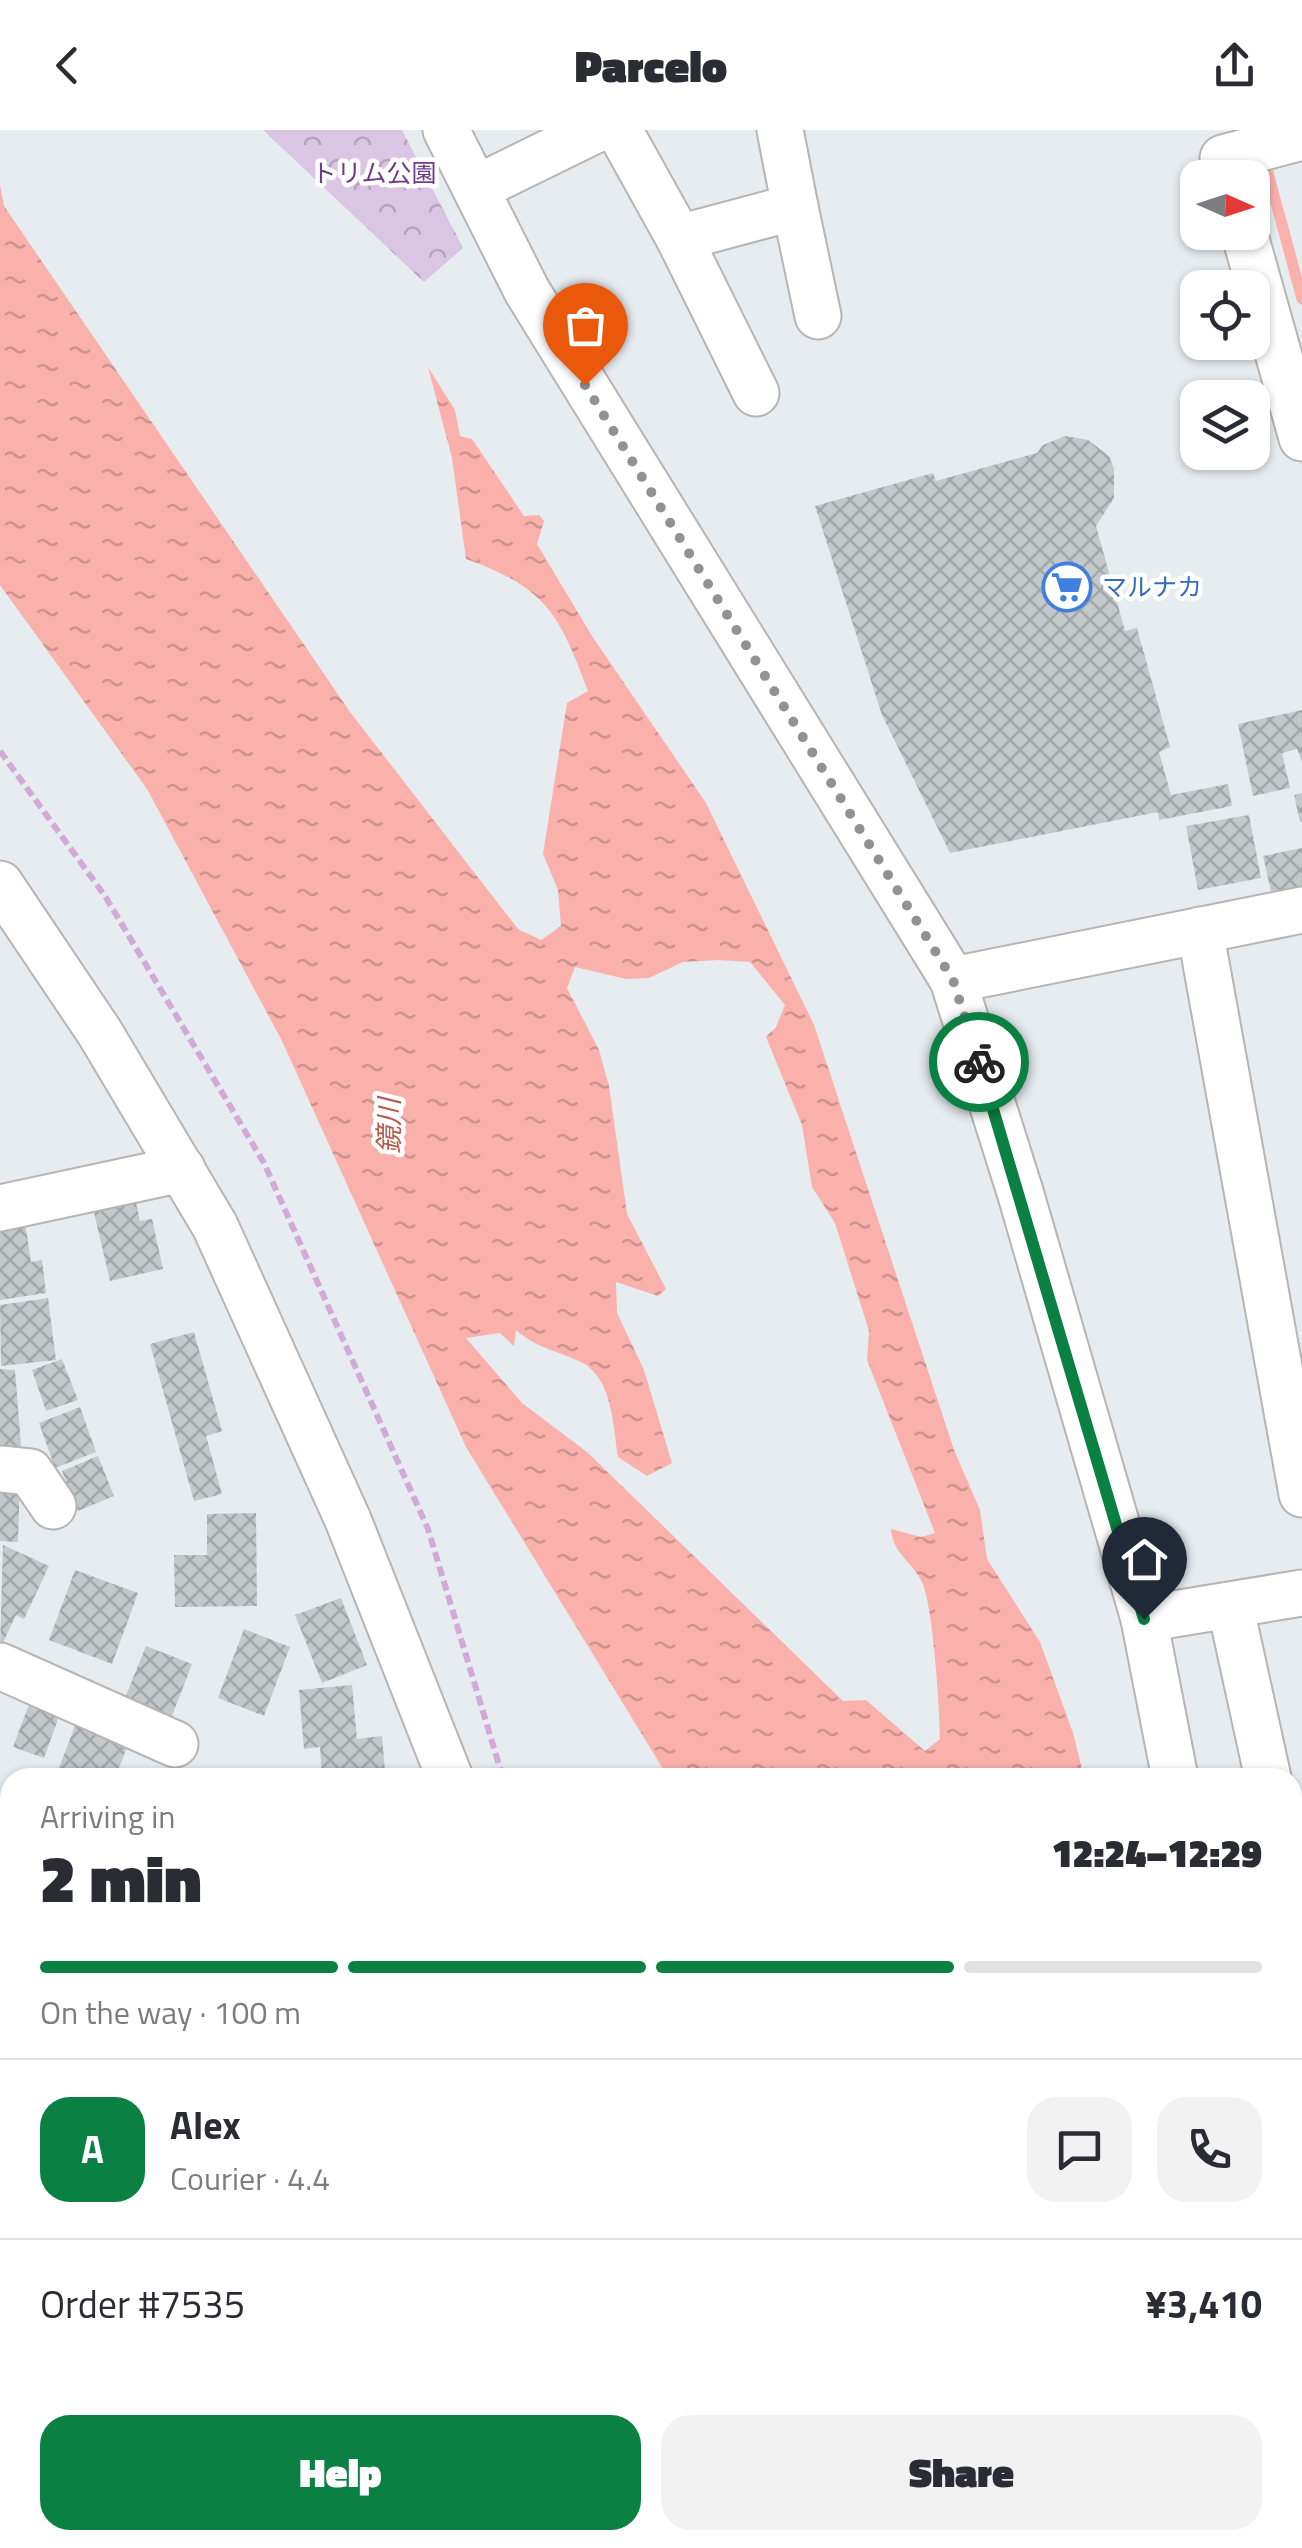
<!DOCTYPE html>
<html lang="en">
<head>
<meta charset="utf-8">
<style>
	:root { --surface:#fff; --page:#f2f2f3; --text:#2b2b33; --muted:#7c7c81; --line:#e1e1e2; --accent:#0b8043 }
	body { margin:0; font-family:"Titillium Web","Noto Sans JP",sans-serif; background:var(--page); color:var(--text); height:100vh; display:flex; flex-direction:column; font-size:38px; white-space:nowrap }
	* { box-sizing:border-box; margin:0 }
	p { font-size:32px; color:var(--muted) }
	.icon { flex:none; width:55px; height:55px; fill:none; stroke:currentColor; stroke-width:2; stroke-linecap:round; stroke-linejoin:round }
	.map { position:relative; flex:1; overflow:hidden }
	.panel { position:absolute; left:0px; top:1638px; width:1302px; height:782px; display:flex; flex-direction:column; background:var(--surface); border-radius:30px 30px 0 0; box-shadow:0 2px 8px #0004 }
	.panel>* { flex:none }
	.needle { width:65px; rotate:93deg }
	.tools { position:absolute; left:1180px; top:30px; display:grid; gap:20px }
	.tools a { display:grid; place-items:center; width:90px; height:90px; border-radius:20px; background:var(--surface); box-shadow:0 2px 8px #0004; font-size:50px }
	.pin { position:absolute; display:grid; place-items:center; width:85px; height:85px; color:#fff; margin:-102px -42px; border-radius:50% 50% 50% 0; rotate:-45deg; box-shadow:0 0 10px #0007 }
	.pin .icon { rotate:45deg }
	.courier { position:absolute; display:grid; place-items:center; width:100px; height:100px; margin:-50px; border:8px solid #0b8043; border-radius:50%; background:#fff; color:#222; box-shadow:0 2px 12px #0007 }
	.summary em { font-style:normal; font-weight:800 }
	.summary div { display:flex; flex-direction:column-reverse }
	.summary { display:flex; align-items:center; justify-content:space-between; height:170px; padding:0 40px }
	h1 { font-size:65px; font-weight:800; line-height:75px }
	.bar { display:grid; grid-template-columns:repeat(4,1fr); gap:15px 10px; align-content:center; height:120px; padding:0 40px }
	.bar i { height:12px; border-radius:8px; background:var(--line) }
	.bar .selected { background:var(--accent) }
	.bar p { grid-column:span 4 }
	.line { display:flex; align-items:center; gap:25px; padding:0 40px; border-top:2px solid var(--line) }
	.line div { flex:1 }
	.round { display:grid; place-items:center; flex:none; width:105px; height:105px; border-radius:30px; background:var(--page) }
	.button { display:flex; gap:20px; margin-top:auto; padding:20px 40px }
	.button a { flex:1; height:115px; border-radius:30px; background:var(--accent); color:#fff; font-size:40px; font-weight:800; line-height:115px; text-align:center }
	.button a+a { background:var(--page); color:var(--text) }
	header { display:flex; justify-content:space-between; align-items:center; height:130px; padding:0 40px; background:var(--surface); font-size:45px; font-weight:800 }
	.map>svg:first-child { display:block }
	.park { fill:url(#park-crowns) }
	.water { fill:url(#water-ripples); fill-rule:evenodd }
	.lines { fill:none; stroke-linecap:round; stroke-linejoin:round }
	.stream { stroke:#fab1ac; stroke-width:11 }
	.building { fill:url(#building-cross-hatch) }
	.minor-casing { stroke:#b8b4b2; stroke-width:49 }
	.path { stroke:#d2a9d7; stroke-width:6; stroke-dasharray:10 5; stroke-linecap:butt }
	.minor { stroke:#fff; stroke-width:45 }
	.done { stroke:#939191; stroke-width:10; stroke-dasharray:0 18 }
	.route { stroke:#0b8043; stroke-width:12 }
	.labels { text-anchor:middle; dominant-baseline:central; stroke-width:9; stroke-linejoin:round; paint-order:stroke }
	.park-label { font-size:25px; fill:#6f3c88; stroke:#fff }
	.shop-label { font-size:25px; fill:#366cbe; stroke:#fff; text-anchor:start }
	.water-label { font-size:28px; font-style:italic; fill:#b55b4c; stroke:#fff }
</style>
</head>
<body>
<header><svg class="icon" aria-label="back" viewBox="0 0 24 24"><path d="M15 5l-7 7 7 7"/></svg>Parcelo<svg class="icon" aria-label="share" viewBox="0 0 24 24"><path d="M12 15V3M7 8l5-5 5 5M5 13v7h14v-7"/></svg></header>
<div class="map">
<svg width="1302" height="2418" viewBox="0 0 1302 2418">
	<defs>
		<pattern id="park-crowns" width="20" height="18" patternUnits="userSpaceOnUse" patternTransform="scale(2.5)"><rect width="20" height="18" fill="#dac5e5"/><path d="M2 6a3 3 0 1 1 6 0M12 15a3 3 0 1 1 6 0" fill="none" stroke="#b5a3bd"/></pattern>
		<pattern id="water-ripples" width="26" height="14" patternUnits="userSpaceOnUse" patternTransform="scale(2.5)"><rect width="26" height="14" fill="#fab1ac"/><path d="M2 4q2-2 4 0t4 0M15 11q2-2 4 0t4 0" fill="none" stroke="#ce938f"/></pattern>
		<pattern id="building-cross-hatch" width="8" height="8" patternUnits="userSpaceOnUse" patternTransform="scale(2.5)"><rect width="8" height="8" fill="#c3c9cb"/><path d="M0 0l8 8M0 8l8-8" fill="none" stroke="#a2a7a8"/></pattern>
	</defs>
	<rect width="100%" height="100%" fill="#e7ecf0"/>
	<path class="park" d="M 263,0 L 402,0 L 463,118 L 424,152 Z"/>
	<g class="water">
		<path d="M 0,55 L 4,76 L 350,582 L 518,799 L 541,810 L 561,796 L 558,760 L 543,724 L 567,573 L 588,561 C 559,484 547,458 466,429 L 452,328 L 428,237 L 455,280 L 460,306 L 472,309 L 524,386 L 539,385 L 544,391 L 537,414 L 592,506 L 706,673 L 814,895 L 954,1320 L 980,1380 L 987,1429 L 1040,1512 L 1073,1603 L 1084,1647 L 668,1647 L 466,1317 L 282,911 L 147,659 L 0,455 ZM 718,830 L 750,832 L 785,875 L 776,897 L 766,907 L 802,995 L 812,1057 L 835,1093 L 869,1201 L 867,1230 L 935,1403 L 921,1407 L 891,1399 C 893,1424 911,1430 922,1452 C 933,1475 940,1581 940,1609 L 925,1621 L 866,1570 L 843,1571 L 587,1322 L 522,1273 L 466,1208 L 500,1203 L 514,1216 L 516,1200 C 536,1218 558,1221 581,1232 C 613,1248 613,1297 618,1327 L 647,1346 L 672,1333 L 644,1240 L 617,1183 L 616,1152 L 658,1166 L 666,1159 L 627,1084 L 609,956 L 599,920 L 567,858 L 575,837 L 626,849 L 649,848 L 683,832 Z"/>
		<path d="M 956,2410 L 1183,2410 L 1183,2418 L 957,2418 Z"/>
	</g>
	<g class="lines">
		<path class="stream" d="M 1264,28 L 1302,169"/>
	</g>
	<g class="building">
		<path d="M 1065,306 L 1088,310 L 1109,326 L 1114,339 L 1114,368 L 1096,396 L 1125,501 L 1137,498 L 1170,617 L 1159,622 L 1171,665 L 1228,654 L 1232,676 L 1159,690 L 1158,682 L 950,723 L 882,585 L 815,376 L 933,343 L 936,351 L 1037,323 L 1043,315 Z"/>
		<path d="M 1302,580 L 1302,632 L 1297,619 L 1282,623 L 1290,658 L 1253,666 L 1238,594 Z"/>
		<path d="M 1302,663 L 1302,692 L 1300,692 L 1294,665 Z"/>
		<path d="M 1249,685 L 1261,748 L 1198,760 L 1186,696 Z"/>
		<path d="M 1302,718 L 1302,769 L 1274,775 L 1263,726 Z"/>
		<path d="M 134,1064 L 140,1091 L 152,1089 L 163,1139 L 110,1151 L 92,1074 Z"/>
		<path d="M 24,1085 L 31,1132 L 42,1130 L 46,1163 L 0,1170 L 0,1089 Z"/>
		<path d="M 48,1168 L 56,1230 L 1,1236 L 0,1175 Z"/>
		<path d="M 194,1202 L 222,1301 L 206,1306 L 222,1364 L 194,1371 L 150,1214 Z"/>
		<path d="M 62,1229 L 78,1270 L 46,1281 L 32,1240 Z"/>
		<path d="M 0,1239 L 15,1240 L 22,1327 L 0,1324 Z"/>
		<path d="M 80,1277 L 96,1322 L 55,1338 L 39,1293 Z"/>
		<path d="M 98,1326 L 114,1366 L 78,1381 L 62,1341 Z"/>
		<path d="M 0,1349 L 20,1350 L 18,1412 L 0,1411 Z"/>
		<path d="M 256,1383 L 257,1476 L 175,1477 L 174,1425 L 207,1425 L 207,1384 Z"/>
		<path d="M 3,1415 L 49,1436 L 24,1489 L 16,1485 L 0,1519 Z"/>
		<path d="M 75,1440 L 138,1463 L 112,1534 L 49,1510 Z"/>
		<path d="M 341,1468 L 367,1535 L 322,1553 L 295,1485 Z"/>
		<path d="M 244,1499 L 290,1517 L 264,1586 L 218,1568 Z"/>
		<path d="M 146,1516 L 192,1534 L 170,1591 L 123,1573 Z"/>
		<path d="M 352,1555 L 357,1609 L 382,1606 L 385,1641 L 322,1647 L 320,1617 L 304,1619 L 299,1560 Z"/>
		<path d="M 31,1569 L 61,1581 L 44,1628 L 13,1617 Z"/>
		<path d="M 77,1591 L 129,1612 L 115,1648 L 55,1648 Z"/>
		<path d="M 2,1667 L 10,1670 L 10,1720 L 0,1716 Z"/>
		<path d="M 0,1723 L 10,1727 L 10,1770 L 0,1793 Z"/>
		<path d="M 9,2044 L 10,2044 L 10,2085 L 0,2082 Z"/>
		<path d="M 0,2092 L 10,2096 L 10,2142 L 0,2139 Z"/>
		<path d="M 9,2187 L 10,2187 L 10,2258 L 0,2255 L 0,2220 Z"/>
		<path d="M 0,2264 L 10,2266 L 7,2322 L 0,2320 Z"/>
		<rect x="1297" y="2280" width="5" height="64"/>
		<rect x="1297" y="2349" width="5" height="53"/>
		<path d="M 23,2410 L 84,2410 L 82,2418 L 21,2418 Z"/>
		<path d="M 146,2410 L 188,2410 L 186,2418 L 145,2418 Z"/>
		<path d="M 196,2410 L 241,2416 L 241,2418 L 194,2418 Z"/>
		<path d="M 273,2410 L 324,2410 L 323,2418 L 272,2418 Z"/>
		<path d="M 393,2410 L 432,2410 L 430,2418 L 391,2418 Z"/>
		<path d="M 522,2410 L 542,2410 L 560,2413 L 560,2418 L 521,2418 Z"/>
	</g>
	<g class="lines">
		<g class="minor-casing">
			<g id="minor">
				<path d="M 446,0 L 527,161 L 953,850 L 1021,1065 L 1144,1489 L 1175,1648"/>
				<path d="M 619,0 L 679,108 L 795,77 L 780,0"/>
				<path d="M 1223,28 L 1302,7"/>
				<path d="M 477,58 L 595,0"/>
				<path d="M 795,77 L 818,186"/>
				<path d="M 1244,102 L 1302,308"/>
				<path d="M 679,108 L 756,263"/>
				<path d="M 0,754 L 100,903 L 215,1096 L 348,1390 L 450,1648"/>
				<path d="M 1200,800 L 1302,1364"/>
				<path d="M 953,850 L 1302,780"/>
				<path d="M 0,1078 L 182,1039"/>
				<path d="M 0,1339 L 30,1342 L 53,1376"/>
				<path d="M 1230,1475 L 1268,1648"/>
				<path d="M 1144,1489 L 1302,1463"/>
				<path d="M 0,1536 L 175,1614"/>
				<path d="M 1292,1757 L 1302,1784"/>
				<path d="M 0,1804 L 10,1809"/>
				<path d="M 1292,2125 L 1302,2123"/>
				<path d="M 583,2410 L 595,2414"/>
				<path d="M 1264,2410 L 1265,2418"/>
				<path d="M 116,2418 L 119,2410"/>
			</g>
		</g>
		<g class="path">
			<path d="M 0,621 L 105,766 L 264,1033 L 428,1399 L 503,1648"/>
			<path d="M 645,2410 L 646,2418"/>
		</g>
		<use href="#minor" class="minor"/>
	</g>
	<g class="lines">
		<path class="done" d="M 585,255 L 953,850 L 979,932"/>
		<path class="route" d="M 979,932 L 1144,1489"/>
	</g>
	<defs>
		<g id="supermarket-ring" transform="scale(2.5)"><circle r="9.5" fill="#fff" stroke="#3f7fe0" stroke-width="1.5"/><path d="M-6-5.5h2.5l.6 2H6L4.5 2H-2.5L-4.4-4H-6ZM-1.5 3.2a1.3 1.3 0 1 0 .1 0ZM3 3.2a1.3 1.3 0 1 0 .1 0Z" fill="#3f7fe0"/></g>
	</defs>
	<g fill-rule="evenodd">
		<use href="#supermarket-ring" x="1067" y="457"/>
	</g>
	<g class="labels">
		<g class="park-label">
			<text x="374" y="43">トリム公園</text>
		</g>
		<g class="shop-label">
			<text x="1102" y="457">マルナカ</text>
		</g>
		<g class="water-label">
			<text transform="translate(388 996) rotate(-90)">鏡川</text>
		</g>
	</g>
</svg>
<div class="tools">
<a><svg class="needle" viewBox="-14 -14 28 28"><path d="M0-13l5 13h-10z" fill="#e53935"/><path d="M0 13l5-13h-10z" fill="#7c7c81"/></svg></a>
<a><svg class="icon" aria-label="locate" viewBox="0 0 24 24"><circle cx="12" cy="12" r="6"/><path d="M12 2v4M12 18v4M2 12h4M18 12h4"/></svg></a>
<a><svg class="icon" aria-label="layers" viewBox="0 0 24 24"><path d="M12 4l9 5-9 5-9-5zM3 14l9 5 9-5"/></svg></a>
</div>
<div class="pin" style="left:585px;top:255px;background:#ea580c"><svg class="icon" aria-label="bag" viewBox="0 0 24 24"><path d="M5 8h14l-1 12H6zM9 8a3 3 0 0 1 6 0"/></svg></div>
<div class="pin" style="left:1144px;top:1489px;background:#1f2937"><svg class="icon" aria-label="home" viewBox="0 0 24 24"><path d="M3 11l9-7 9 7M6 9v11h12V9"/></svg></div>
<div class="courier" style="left:979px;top:932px"><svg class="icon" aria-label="bike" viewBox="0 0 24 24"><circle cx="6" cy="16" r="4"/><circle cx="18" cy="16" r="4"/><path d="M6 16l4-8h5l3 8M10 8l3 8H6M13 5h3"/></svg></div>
<section class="panel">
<div class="summary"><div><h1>2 min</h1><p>Arriving in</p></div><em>12:24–12:29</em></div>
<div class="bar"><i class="selected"></i><i class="selected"></i><i class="selected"></i><i></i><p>On the way · 100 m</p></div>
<div class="line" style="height:180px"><b class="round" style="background:var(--accent);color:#fff">A</b><div><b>Alex</b><p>Courier · 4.4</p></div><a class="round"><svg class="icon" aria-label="chat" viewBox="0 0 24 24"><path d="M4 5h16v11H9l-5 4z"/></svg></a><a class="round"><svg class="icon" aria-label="phone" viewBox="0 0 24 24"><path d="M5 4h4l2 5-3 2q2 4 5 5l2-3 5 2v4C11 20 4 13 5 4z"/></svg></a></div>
<div class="line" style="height:130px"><div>Order #7535</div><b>¥3,410</b></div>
<div class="button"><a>Help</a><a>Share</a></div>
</section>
</div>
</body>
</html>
